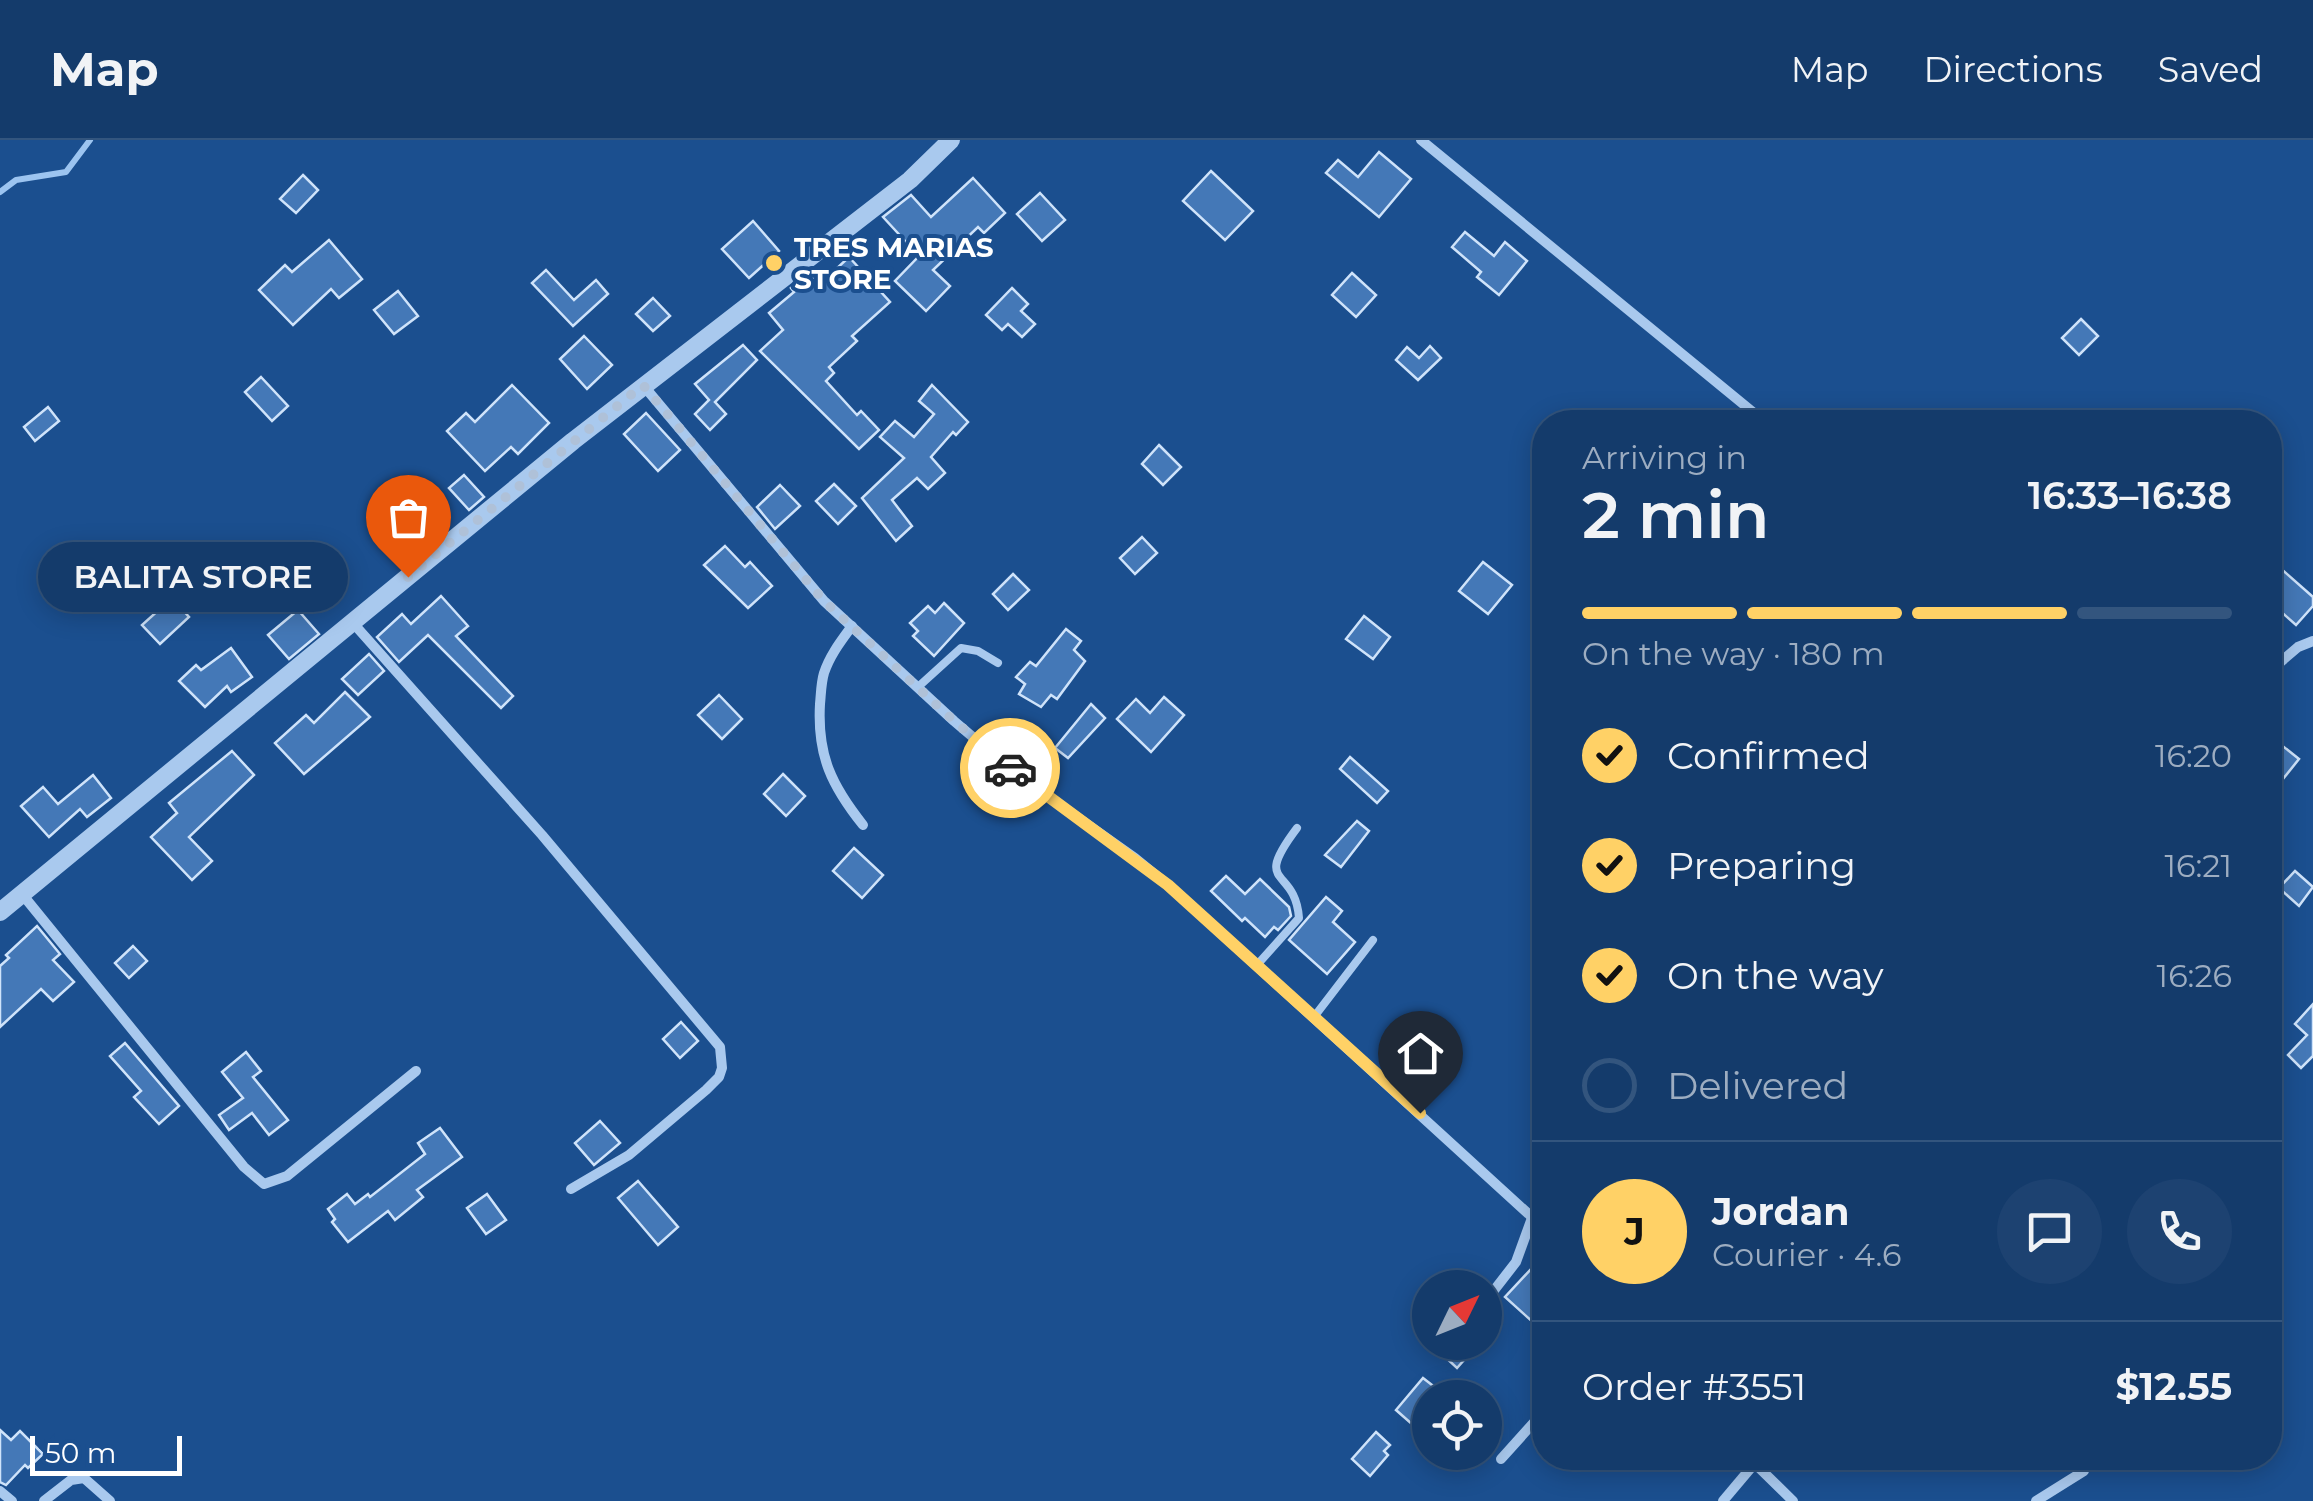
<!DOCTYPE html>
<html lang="en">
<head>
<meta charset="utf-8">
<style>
	:root { --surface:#143b6b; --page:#1d4271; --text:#f1f3f6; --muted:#9dadc1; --line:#33557e; --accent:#ffd166 }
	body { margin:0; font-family:Montserrat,sans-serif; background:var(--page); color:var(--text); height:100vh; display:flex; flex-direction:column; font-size:38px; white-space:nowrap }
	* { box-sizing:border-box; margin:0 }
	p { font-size:32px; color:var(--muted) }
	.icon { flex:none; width:55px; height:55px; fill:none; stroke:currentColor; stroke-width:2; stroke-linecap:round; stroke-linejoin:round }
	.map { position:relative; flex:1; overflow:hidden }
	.drawer { position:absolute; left:1532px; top:270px; width:750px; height:1060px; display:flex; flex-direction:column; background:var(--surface); border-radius:40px; box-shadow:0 5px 25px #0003,0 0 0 2px var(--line) }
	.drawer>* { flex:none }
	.needle { width:65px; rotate:47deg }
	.controls { position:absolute; left:1412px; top:1130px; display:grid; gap:20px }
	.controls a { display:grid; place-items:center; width:90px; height:90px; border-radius:50%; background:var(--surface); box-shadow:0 5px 25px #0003,0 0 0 2px var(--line); font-size:50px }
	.scale { position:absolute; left:30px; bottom:25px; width:152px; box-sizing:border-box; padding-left:10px; border:5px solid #fff; border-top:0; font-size:28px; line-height:35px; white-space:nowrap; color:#fff; -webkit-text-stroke:8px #1b4f8f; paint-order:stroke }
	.pin { position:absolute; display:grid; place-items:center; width:85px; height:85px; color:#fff; margin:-102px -42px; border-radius:50% 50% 50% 0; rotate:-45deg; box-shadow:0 0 10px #0007 }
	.pin .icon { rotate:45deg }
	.courier { position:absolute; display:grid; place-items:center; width:100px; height:100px; margin:-50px; border:8px solid #ffd166; border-radius:50%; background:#fff; color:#222; box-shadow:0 2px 12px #0007 }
	.bubble { position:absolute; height:70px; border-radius:35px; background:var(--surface); box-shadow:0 5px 25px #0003,0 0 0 2px var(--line); font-size:32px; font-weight:600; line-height:70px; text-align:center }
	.overview em { font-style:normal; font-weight:600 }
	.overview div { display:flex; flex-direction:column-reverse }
	.overview { display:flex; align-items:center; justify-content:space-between; height:170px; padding:0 50px }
	h1 { font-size:65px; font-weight:600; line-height:75px }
	.bar { display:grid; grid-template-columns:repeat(4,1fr); gap:15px 10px; align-content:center; height:120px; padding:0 50px }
	.bar i { height:12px; border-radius:8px; background:var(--line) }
	.bar .selected { background:var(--accent) }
	.bar p { grid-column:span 4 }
	.line { display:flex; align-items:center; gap:25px; padding:0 50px; border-top:2px solid var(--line) }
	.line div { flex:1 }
	.round { display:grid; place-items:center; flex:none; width:105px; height:105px; border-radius:52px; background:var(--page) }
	ol { padding:0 50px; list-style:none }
	li { display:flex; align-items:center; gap:30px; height:110px }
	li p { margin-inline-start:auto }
	li .icon { padding:10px; border-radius:50%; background:var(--accent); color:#111; stroke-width:4 }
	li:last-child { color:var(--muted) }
	li i { width:55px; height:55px; border:5px solid var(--line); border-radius:50% }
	header { display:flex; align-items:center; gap:60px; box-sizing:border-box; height:140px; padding:0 50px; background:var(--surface); border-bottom:2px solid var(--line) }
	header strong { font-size:48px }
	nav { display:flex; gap:55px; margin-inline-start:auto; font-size:35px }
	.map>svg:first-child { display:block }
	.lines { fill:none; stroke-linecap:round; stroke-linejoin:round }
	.stream { stroke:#9cc4f0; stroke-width:6 }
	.building { fill:#4478b7; stroke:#cfe3fa; stroke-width:2.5 }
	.service { stroke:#a9c9ee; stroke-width:8 }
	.minor { stroke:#a9c9ee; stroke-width:10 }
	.tertiary { stroke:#a9c9ee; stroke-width:18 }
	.done { stroke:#afc1d8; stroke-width:10; stroke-dasharray:0 18 }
	.route { stroke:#ffd166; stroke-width:12 }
	.poi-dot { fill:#ffd166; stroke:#1b4f8f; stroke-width:4 }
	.labels { text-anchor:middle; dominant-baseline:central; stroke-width:8; stroke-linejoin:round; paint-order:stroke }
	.poi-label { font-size:28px; font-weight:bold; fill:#fff; stroke:#1b4f8f; text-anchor:start }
</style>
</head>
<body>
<header>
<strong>Map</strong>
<nav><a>Map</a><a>Directions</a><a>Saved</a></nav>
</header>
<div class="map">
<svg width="2313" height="1361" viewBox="0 0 2313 1361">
	<rect width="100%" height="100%" fill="#1b4f8f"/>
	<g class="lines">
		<path class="stream" d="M 0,52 L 16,40 L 66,32 L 90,0"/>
	</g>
	<g class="building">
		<path d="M 1379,12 L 1411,39 L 1379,77 L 1326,33 L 1338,20 L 1358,37 Z"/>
		<path d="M 1211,31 L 1253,71 L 1225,100 L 1183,61 Z"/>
		<path d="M 303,35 L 318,50 L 296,73 L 280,59 Z"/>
		<path d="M 973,38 L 1005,73 L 984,93 L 978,87 L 933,130 L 950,146 L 926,171 L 895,141 L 919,116 L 883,77 L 911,55 L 931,77 Z"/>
		<path d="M 1040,53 L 1065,80 L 1042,101 L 1017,74 Z"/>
		<path d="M 753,81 L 779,111 L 749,138 L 722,109 Z"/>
		<path d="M 1465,92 L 1494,116 L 1505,102 L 1527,121 L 1499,155 L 1477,137 L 1481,132 L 1452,107 Z"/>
		<path d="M 329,100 L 362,139 L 339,158 L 331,149 L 293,185 L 259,150 L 285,125 L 292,132 Z"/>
		<path d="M 849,117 L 890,162 L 852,196 L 857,201 L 829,227 L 834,233 L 826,241 L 857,275 L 861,271 L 879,290 L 859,309 L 760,211 L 783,190 L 769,173 L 794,152 L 791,148 L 809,134 L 819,145 Z"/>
		<path d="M 546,130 L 574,160 L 596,140 L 608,154 L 573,186 L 532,143 Z"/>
		<path d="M 1352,133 L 1376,155 L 1356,177 L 1332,155 Z"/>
		<path d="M 1012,148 L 1028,164 L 1021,171 L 1035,184 L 1022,197 L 1008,184 L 1002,190 L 986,175 Z"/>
		<path d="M 398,151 L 418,176 L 394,194 L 374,170 Z"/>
		<path d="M 653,158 L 670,176 L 653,191 L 636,174 Z"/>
		<path d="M 2081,179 L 2098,196 L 2079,215 L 2062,198 Z"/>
		<path d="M 584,196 L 612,225 L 587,249 L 560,219 Z"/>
		<path d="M 743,205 L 757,220 L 715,262 L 726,274 L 710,290 L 695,274 L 709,260 L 695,244 Z"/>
		<path d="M 1430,206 L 1441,218 L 1418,240 L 1396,220 L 1407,207 L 1419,218 Z"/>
		<path d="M 261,237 L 288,266 L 272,281 L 245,252 Z"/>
		<path d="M 512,245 L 549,283 L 518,314 L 511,307 L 485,331 L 447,291 L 466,273 L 475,282 Z"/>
		<path d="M 932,245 L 968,282 L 956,295 L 953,292 L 931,317 L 945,333 L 928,349 L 917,338 L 892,360 L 912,386 L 896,401 L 862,358 L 904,318 L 880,297 L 895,281 L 914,297 L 934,274 L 919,261 Z"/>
		<path d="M 48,267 L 59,281 L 35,301 L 24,287 Z"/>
		<path d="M 646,273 L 680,310 L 658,331 L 624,294 Z"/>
		<path d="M 1159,305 L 1181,327 L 1163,345 L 1142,324 Z"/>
		<path d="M 464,335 L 484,357 L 469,370 L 449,348 Z"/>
		<path d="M 834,344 L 856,366 L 838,384 L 816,361 Z"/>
		<path d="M 780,345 L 800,366 L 775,389 L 757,367 Z"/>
		<path d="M 1142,397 L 1157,413 L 1135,434 L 1120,418 Z"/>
		<path d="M 725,406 L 745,427 L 750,422 L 772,446 L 748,468 L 704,425 Z"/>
		<path d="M 2270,419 L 2313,457 L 2313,466 L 2296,485 L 2270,462 Z"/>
		<path d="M 1483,422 L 1512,445 L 1488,474 L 1459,451 Z"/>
		<path d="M 1013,434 L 1029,450 L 1008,470 L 993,454 Z"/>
		<path d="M 441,456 L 468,486 L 456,496 L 513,556 L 501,568 L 428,495 L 399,522 L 377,497 L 402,474 L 411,484 Z"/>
		<path d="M 172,458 L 189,477 L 160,504 L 142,485 Z"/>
		<path d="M 944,463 L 964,483 L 934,516 L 913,496 L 918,491 L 910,483 L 928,466 L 935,473 Z"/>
		<path d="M 298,470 L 319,494 L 289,519 L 268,495 Z"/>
		<path d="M 1364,476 L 1390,497 L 1373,519 L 1346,499 Z"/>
		<path d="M 1066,489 L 1081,501 L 1074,510 L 1085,521 L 1057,559 L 1051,555 L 1041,567 L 1019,554 L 1025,544 L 1016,537 L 1030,522 L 1036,526 Z"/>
		<path d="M 231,508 L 252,537 L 231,552 L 227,546 L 205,567 L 179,541 L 196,525 L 201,530 Z"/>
		<path d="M 369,514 L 384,531 L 358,555 L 342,539 Z"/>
		<path d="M 345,552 L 370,577 L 304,634 L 275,603 L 306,575 L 314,583 Z"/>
		<path d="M 719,555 L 742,579 L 722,599 L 698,575 Z"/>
		<path d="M 1164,557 L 1184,575 L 1151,612 L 1117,579 L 1136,559 L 1150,573 Z"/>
		<path d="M 1091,564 L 1105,578 L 1068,618 L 1055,608 Z"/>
		<path d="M 2270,596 L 2299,619 L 2270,655 Z"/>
		<path d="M 232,611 L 254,635 L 189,697 L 212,721 L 192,740 L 151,697 L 177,673 L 169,663 Z"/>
		<path d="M 1350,617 L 1388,651 L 1377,663 L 1340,629 Z"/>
		<path d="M 783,634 L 805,656 L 786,676 L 764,654 Z"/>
		<path d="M 93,635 L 111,658 L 87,677 L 80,669 L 49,697 L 21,666 L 43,647 L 58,664 Z"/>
		<path d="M 1357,681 L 1369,691 L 1341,727 L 1325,715 Z"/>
		<path d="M 854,708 L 883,735 L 862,758 L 833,731 Z"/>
		<path d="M 2295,731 L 2313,747 L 2299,766 L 2279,748 Z"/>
		<path d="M 1226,736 L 1245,754 L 1260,739 L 1289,767 L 1291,776 L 1278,790 L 1274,787 L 1265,797 L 1245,778 L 1242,781 L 1211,751 Z"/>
		<path d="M 1326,757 L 1342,771 L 1333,782 L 1355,802 L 1327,834 L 1289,800 Z"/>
		<path d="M 37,786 L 60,814 L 53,820 L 74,842 L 53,861 L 41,849 L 0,887 L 0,826 L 9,818 L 6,815 Z"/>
		<path d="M 133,806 L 147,821 L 129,838 L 115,823 Z"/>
		<path d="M 2313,864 L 2313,916 L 2301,928 L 2288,915 L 2307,895 L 2295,884 Z"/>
		<path d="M 681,882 L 698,901 L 680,918 L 663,899 Z"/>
		<path d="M 125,903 L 179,966 L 159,984 L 134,957 L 141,951 L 110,916 Z"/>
		<path d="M 246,912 L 261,931 L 253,937 L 288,980 L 269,995 L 252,973 L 229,990 L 219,975 L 243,958 L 222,932 Z"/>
		<path d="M 600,981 L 620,1003 L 594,1025 L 575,1003 Z"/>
		<path d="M 440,988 L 462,1017 L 417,1050 L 423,1057 L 395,1080 L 388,1071 L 348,1102 L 332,1082 L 335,1079 L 328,1069 L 347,1054 L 355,1064 L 368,1054 L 370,1057 L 425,1014 L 418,1003 Z"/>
		<path d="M 638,1041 L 678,1087 L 658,1105 L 618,1058 Z"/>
		<path d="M 487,1054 L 506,1080 L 486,1094 L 467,1068 Z"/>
		<path d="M 1545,1114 L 1545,1173 L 1535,1184 L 1505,1157 Z"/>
		<path d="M 1429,1202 L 1480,1202 L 1457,1228 Z"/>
		<path d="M 1423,1238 L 1441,1252 L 1436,1258 L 1430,1258 L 1430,1265 L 1413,1285 L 1396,1270 Z"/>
		<path d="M 0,1290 L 11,1300 L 20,1291 L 43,1314 L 28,1328 L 25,1325 L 6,1345 L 0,1342 Z"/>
		<path d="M 1376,1292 L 1390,1305 L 1384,1311 L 1388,1315 L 1370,1336 L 1352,1319 Z"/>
	</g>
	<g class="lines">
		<g class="service">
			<path d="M 918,547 L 961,508 L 978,511 L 998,523"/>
			<path d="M 1257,825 L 1299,778 C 1295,725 1251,749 1297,688"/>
			<path d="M 1314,877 L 1373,800"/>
		</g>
		<g class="minor">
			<path d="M 1421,0 L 1765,282"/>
			<path d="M 643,245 L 824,461 L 954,581 L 1015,633 L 1135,718 L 1168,745 L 1545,1089"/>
			<path d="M 353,483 L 542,695 L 720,907 L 722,928 L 719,937 L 706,950 L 629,1015 L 571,1049"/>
			<path d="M 852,486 C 841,501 830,515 824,533 C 821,543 821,554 820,564 C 817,616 832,646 863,685"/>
			<path d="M 2270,531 L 2298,507 L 2313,501"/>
			<path d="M 22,754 L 244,1027 L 264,1044 L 287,1036 L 416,931"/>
			<path d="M 1485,1162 L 1516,1122 L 1532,1078"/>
			<path d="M 1749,1318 L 1793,1361"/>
			<path d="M 1501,1319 L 1545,1270"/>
			<path d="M 0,1351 L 12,1361"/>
			<path d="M 44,1361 L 71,1340 L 84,1338 L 110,1361"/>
			<path d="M 1723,1361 L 1755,1323"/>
			<path d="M 2036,1361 L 2084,1331"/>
		</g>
		<path class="tertiary" d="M 0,772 L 573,301 L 910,40 L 951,0"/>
	</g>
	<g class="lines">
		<path class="done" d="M 408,437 L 643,245 L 824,461 L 954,581 L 1010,628"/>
		<path class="route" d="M 1010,628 L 1168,745 L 1420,973"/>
	</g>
	<circle class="poi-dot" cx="774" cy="123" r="10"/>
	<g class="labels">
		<g class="poi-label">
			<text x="794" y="107">TRES MARIAS<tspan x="794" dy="32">STORE</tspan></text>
		</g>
	</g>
</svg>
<div class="controls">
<a><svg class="needle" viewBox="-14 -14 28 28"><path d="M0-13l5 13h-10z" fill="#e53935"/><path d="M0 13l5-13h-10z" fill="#9dadc1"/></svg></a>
<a><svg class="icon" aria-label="locate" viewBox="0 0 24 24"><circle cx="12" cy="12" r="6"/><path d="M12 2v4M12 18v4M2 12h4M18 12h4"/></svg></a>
</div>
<div class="scale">50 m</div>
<div class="pin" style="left:408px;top:437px;background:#ea580c"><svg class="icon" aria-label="bag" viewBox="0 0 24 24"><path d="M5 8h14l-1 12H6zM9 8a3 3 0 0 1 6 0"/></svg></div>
<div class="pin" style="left:1420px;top:973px;background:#1f2937"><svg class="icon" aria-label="home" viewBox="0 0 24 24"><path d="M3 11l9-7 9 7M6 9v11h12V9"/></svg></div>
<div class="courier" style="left:1010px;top:628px"><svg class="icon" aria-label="car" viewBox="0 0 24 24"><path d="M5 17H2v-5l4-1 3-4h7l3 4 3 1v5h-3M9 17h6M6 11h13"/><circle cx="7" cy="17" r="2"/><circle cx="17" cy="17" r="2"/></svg></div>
<div class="bubble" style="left:38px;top:402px;width:310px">BALITA STORE</div>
<section class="drawer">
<div class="overview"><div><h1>2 min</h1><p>Arriving in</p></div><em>16:33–16:38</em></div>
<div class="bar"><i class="selected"></i><i class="selected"></i><i class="selected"></i><i></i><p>On the way · 180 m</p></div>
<ol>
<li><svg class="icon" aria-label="check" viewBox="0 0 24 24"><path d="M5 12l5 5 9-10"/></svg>Confirmed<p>16:20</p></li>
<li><svg class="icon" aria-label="check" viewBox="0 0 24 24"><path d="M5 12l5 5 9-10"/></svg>Preparing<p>16:21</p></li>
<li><svg class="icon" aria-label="check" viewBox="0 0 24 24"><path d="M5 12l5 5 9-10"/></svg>On the way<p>16:26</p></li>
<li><i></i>Delivered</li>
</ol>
<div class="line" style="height:180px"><b class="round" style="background:var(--accent);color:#111">J</b><div><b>Jordan</b><p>Courier · 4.6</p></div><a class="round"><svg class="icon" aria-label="chat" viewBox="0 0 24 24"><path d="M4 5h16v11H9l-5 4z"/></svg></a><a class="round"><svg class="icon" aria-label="phone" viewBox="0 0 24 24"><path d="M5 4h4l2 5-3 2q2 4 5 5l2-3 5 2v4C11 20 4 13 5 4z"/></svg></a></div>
<div class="line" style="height:130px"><div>Order #3551</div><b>$12.55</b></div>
</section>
</div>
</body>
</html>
